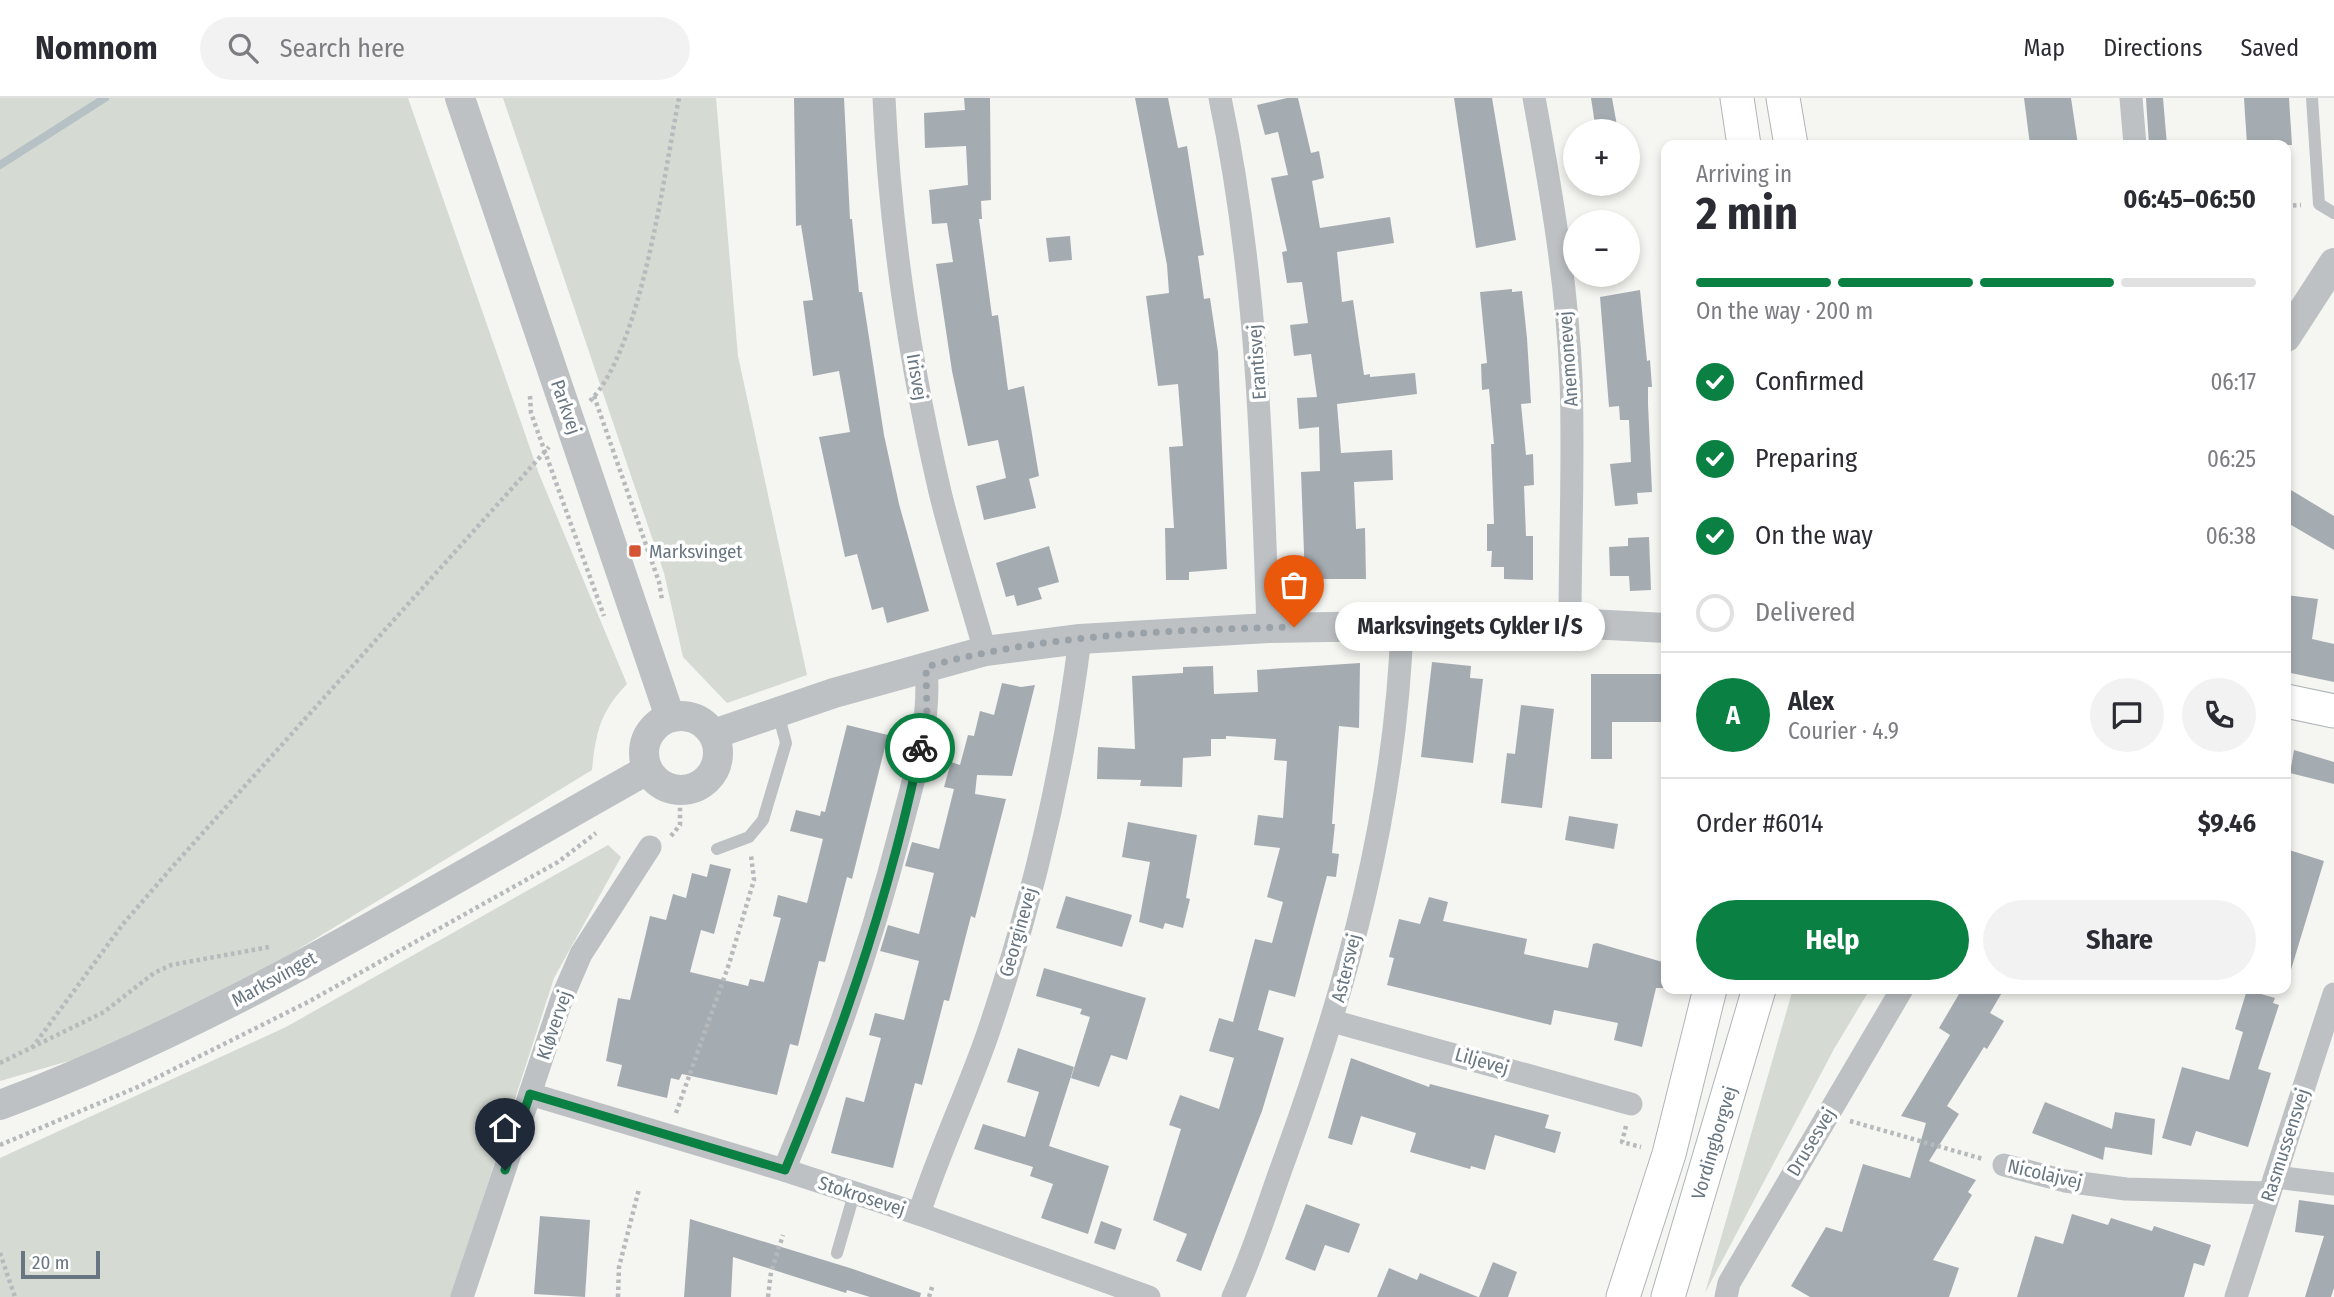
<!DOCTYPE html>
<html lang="en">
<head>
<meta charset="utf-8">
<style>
	:root { --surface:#fff; --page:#f2f2f3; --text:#2b2b33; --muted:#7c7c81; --line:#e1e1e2; --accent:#0b8043 }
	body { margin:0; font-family:"Fira Sans Condensed",sans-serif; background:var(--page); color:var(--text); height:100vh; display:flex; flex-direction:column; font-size:26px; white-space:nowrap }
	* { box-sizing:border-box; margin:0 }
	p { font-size:23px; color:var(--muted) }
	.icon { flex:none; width:38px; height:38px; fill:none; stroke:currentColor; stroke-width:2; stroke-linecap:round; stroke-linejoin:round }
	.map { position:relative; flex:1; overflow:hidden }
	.panel { position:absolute; left:1661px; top:42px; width:630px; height:854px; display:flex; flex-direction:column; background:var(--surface); border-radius:14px; box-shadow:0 4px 10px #0003 }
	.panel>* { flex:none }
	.buttons { position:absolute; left:1563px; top:21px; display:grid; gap:14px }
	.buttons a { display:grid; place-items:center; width:77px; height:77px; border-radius:50%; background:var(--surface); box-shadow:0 4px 10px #0003; font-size:35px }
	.scale { position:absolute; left:21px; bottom:18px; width:79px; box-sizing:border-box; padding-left:7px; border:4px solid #677681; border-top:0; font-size:19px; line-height:24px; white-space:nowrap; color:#677681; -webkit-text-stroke:5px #fff; paint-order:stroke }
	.pin { position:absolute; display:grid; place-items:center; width:60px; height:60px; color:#fff; margin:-72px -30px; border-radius:50% 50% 50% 0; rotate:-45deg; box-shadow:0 0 7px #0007 }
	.pin .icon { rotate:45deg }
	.courier { position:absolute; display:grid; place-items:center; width:70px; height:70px; margin:-35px; border:5px solid #0b8043; border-radius:50%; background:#fff; color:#222; box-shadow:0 2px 9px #0007 }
	.bubble { position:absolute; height:49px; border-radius:24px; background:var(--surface); box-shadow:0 4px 10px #0003; font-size:23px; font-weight:700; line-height:49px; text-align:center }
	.head em { font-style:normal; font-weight:700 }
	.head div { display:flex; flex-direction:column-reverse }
	.head { display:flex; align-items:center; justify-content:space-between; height:119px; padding:0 35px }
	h1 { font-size:46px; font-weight:700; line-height:52px }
	.bar { display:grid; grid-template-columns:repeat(4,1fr); gap:10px 7px; align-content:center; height:84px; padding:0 35px }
	.bar i { height:9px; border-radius:5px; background:var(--line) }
	.bar .on { background:var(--accent) }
	.bar p { grid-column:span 4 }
	.line { display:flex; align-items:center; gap:18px; padding:0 35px; border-top:2px solid var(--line) }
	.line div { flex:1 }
	.round { display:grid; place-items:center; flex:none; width:74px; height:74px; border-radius:37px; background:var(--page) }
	ol { padding:0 35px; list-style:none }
	li { display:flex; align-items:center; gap:21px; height:77px }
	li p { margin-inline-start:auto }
	li .icon { padding:7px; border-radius:50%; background:var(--accent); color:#fff; stroke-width:4 }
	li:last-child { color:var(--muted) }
	li i { width:38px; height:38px; border:4px solid var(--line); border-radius:50% }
	.cta { display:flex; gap:14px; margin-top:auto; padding:14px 35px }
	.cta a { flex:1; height:80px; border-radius:42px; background:var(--accent); color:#fff; font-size:28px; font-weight:700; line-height:80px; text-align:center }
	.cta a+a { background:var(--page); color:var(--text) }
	header { display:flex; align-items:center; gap:42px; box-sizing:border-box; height:98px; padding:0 35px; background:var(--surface); border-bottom:2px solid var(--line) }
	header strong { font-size:33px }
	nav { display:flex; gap:38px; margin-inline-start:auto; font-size:24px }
	.search { width:490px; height:63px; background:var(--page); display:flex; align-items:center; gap:18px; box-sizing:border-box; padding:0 24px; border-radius:38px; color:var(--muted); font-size:26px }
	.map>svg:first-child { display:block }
	.green { fill:#d5dad2 }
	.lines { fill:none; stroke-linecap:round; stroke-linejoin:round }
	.stream { stroke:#b5c1c4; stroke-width:8 }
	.building { fill:#a5acb1 }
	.secondary-casing { stroke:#afb5b9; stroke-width:35 }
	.path { stroke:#b7babc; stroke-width:4.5; stroke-dasharray:3.5 3.5; stroke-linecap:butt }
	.service { stroke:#bdc1c4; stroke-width:12 }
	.minor { stroke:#bdc1c4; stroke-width:23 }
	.tertiary { stroke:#bdc1c4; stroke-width:30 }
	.secondary { stroke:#fff; stroke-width:33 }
	.done { stroke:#99a2a9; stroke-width:7; stroke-dasharray:0 12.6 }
	.route { stroke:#0b8043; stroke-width:9 }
	.poi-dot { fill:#d45433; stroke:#fff; stroke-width:2.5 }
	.labels { text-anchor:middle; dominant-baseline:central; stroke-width:7; stroke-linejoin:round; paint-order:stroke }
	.street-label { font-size:19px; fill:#677681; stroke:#fff }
	.poi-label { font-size:19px; fill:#677681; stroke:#fff; text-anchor:start }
</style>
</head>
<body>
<header>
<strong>Nomnom</strong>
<div class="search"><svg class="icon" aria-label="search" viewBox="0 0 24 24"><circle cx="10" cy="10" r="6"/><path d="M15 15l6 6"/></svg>Search here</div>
<nav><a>Map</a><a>Directions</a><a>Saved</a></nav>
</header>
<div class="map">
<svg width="2334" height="1199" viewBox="0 0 2334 1199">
	<rect width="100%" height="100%" fill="#f5f5f2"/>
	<g class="green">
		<path d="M 0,0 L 408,0 L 539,376 L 627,586 C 600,614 596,634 592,672 L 243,885 L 79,960 L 0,983 Z"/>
		<path d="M 503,0 L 716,0 L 738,258 L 807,577 L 727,605 L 683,559 L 664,475 Z"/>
		<path d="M 608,747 L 621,759 L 554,880 L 451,1199 L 0,1199 L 0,1060 L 286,929 Z"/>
		<path d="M 1793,891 L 1870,891 L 1834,951 L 1705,1195 Z"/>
	</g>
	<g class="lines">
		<path class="stream" d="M 0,67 L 105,0"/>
	</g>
	<g class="building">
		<path d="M 794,0 L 844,0 L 850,121 L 852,121 L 859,194 L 862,194 L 884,337 L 899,406 L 929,513 L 887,525 L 883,509 L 872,512 L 857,456 L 845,459 L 819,339 L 850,334 L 839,273 L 813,278 L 803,203 L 813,202 L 801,127 L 796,128 Z"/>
		<path d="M 964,0 L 990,0 L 991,102 L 981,103 L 982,121 L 979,121 L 992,218 L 998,217 L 1008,292 L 1024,288 L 1039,378 L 1029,381 L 1036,410 L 984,422 L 976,388 L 1006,380 L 998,342 L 968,348 L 952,273 L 936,166 L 953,164 L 947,125 L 932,126 L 929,92 L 968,87 L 966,48 L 925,50 L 924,15 L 965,12 Z"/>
		<path d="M 1135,0 L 1168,0 L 1178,50 L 1187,48 L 1204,157 L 1198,158 L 1204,201 L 1210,200 L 1218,254 L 1227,471 L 1189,474 L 1189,482 L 1166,482 L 1165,430 L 1174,430 L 1169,349 L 1183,348 L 1178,286 L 1158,288 L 1146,198 L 1169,195 L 1167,167 Z"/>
		<path d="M 1287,0 L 1298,0 L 1311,55 L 1319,53 L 1324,80 L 1312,83 L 1320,130 L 1390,119 L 1394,145 L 1337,154 L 1342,204 L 1353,202 L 1364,277 L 1370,276 L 1370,279 L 1415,275 L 1417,296 L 1337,306 L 1341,355 L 1392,352 L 1393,382 L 1354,384 L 1356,431 L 1365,430 L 1366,481 L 1305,481 L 1301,374 L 1320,373 L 1319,329 L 1299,331 L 1297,300 L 1317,299 L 1311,256 L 1294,258 L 1290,227 L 1308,225 L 1302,184 L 1287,185 L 1282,154 L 1287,153 L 1271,80 L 1288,77 L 1278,34 L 1265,37 L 1257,7 Z"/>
		<path d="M 1454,0 L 1492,0 L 1516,142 L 1476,150 Z"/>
		<path d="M 1591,0 L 1612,0 L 1618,33 L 1596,33 Z"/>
		<path d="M 2024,0 L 2071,0 L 2078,47 L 2030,47 Z"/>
		<path d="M 2146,0 L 2163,0 L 2167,47 L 2149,47 Z"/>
		<path d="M 2244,0 L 2289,0 L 2292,47 L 2247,47 Z"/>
		<path d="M 1070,138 L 1072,162 L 1049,164 L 1046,140 Z"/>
		<path d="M 1512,191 L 1512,194 L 1522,193 L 1527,240 L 1531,305 L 1521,306 L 1526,357 L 1533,356 L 1534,387 L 1524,388 L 1526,438 L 1533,438 L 1533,482 L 1504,481 L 1504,469 L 1491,469 L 1492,453 L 1487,453 L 1487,426 L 1494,426 L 1491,346 L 1494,346 L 1489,291 L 1482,292 L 1481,266 L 1487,265 L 1480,194 Z"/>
		<path d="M 1640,192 L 1647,263 L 1650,262 L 1652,289 L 1648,289 L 1648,306 L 1652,394 L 1637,395 L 1638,406 L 1615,408 L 1610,366 L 1631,364 L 1629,322 L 1620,322 L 1619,308 L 1609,309 L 1600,199 Z"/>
		<path d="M 2286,389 L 2334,418 L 2334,452 L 2286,424 Z"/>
		<path d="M 1649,439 L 1651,492 L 1630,493 L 1629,478 L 1610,478 L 1609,449 L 1628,448 L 1628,440 Z"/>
		<path d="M 1049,448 L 1059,484 L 1038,490 L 1042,501 L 1017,508 L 1014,497 L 1006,499 L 996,465 Z"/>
		<path d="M 2286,497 L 2318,501 L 2312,541 L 2334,546 L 2334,584 L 2286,574 Z"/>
		<path d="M 1432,564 L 1471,568 L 1470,580 L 1483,581 L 1473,665 L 1421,659 Z"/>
		<path d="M 1360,565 L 1359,630 L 1339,628 L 1332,726 L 1335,726 L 1332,755 L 1339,756 L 1336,779 L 1327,778 L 1295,899 L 1269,892 L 1258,932 L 1284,940 L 1262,1013 L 1201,1173 L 1176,1163 L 1187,1136 L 1153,1122 L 1181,1031 L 1169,1027 L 1180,997 L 1219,1011 L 1234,960 L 1209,953 L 1219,920 L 1233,924 L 1255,841 L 1272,845 L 1283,804 L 1267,799 L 1280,750 L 1254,747 L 1258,717 L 1283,720 L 1287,663 L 1274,662 L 1276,641 L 1226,638 L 1226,641 L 1211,641 L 1211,658 L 1183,660 L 1182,689 L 1140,688 L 1141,682 L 1097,681 L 1098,649 L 1135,651 L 1132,578 L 1183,575 L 1183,569 L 1213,568 L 1214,596 L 1258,594 L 1257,572 Z"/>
		<path d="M 1591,576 L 1666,576 L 1666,624 L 1612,624 L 1612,661 L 1591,661 Z"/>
		<path d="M 1002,585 L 1021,589 L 1035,587 L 1012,678 L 977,677 L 975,696 L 1006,701 L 975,820 L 971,818 L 949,903 L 944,902 L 922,987 L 915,985 L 893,1070 L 831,1055 L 846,999 L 864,1004 L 881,940 L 869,937 L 875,915 L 904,922 L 919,863 L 880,853 L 888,827 L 919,836 L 934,775 L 905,768 L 912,744 L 939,751 L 954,691 L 944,689 L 951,664 L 960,667 L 968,637 L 974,638 L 980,613 L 994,617 Z"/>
		<path d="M 1521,607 L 1554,611 L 1542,710 L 1501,705 L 1507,655 L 1515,656 Z"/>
		<path d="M 847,627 L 888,637 L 852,781 L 847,779 L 825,864 L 819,863 L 798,948 L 790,946 L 777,997 L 682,976 L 679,982 L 671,980 L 667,1000 L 617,988 L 622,967 L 606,963 L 618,900 L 630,902 L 650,818 L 666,822 L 673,796 L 686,800 L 692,775 L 707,779 L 710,766 L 731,771 L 714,836 L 701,832 L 690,874 L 748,888 L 750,881 L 764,884 L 781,820 L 773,818 L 778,797 L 807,805 L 823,741 L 790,733 L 796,712 L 820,718 L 821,713 L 825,714 Z"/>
		<path d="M 2294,652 L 2334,664 L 2334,686 L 2290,675 Z"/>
		<path d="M 1569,718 L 1618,726 L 1614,751 L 1565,742 Z"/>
		<path d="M 1128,724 L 1197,737 L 1186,800 L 1190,801 L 1183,830 L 1165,825 L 1163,831 L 1139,824 L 1150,764 L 1122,759 Z"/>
		<path d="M 2286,751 L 2324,763 L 2290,875 L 2286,874 Z"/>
		<path d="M 1066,798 L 1132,817 L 1122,849 L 1056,830 Z"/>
		<path d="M 1429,799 L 1448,804 L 1443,823 L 1527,841 L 1524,856 L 1588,870 L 1593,846 L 1597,845 L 1666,865 L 1666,890 L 1656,890 L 1642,949 L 1614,942 L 1618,925 L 1554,912 L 1551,927 L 1387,887 L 1394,860 L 1389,859 L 1399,821 L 1420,826 Z"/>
		<path d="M 1044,870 L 1146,900 L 1127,962 L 1111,957 L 1099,989 L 1071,980 L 1090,919 L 1080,916 L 1082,911 L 1036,898 Z"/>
		<path d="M 1962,891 L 2004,891 L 1990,915 L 2004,923 L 1987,951 L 1984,949 L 1947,1008 L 1959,1016 L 1929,1063 L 1976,1082 L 1968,1094 L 1972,1097 L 1933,1162 L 1959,1170 L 1949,1199 L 1810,1199 L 1791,1188 L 1826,1129 L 1842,1134 L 1863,1066 L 1910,1080 L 1926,1025 L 1901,1018 L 1950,937 L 1939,930 Z"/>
		<path d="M 2247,892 L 2275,900 L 2273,905 L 2279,907 L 2258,971 L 2271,975 L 2248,1049 L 2196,1033 L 2191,1048 L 2162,1040 L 2182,969 L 2229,982 L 2243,934 L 2235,931 Z"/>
		<path d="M 1018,950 L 1074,969 L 1049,1048 L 1109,1068 L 1088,1136 L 1041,1120 L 1053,1086 L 1030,1078 L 1033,1069 L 974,1051 L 983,1026 L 1025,1039 L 1039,994 L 1007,984 Z"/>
		<path d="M 1351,960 L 1429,989 L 1430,986 L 1549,1017 L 1545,1030 L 1561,1034 L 1555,1055 L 1495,1037 L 1485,1072 L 1471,1068 L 1470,1071 L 1410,1054 L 1416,1035 L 1361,1018 L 1352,1047 L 1328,1040 Z"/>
		<path d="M 2045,1004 L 2112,1031 L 2115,1014 L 2155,1021 L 2152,1057 L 2105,1049 L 2103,1062 L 2032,1035 Z"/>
		<path d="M 2299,1102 L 2334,1107 L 2334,1190 L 2331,1199 L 2305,1199 L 2324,1138 L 2295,1134 Z"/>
		<path d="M 1306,1106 L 1360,1126 L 1349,1155 L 1325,1147 L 1315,1173 L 1285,1161 Z"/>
		<path d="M 2072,1116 L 2108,1127 L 2111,1120 L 2152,1133 L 2154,1128 L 2211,1147 L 2204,1168 L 2194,1165 L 2184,1199 L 2017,1199 L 2035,1138 L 2063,1146 Z"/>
		<path d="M 540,1118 L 590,1122 L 585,1199 L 534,1196 Z"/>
		<path d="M 690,1121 L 853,1171 L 921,1195 L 920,1199 L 870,1199 L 847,1192 L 846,1195 L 733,1159 L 731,1199 L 684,1199 Z"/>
		<path d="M 1101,1123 L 1122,1131 L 1115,1152 L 1094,1145 Z"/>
		<path d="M 1493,1164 L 1517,1174 L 1508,1199 L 1479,1199 Z"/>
		<path d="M 1389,1170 L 1417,1182 L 1420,1175 L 1478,1199 L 1377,1199 Z"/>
	</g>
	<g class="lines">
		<g class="secondary-casing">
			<g id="secondary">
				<path d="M 1737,0 L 1744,47"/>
				<path d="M 1783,0 L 1791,47"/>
				<path d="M 2286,603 L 2334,613"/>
				<path d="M 1623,1199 L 1669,1056 L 1710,891"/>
				<path id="s1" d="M 1668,1199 L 1759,891"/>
			</g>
		</g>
		<g class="path">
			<path d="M 2286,108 L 2301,107"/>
			<path d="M 530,298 L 531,315 L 604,518"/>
			<path d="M 594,298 L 659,484 L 662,502"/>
			<path d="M 590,303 C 642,250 664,76 679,0"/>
			<path d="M 671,738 L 680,727 L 680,692"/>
			<path d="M 32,950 L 123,826 L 174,767 L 549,349"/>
			<path d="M 0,965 L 104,914 L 154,875 L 171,867 L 269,849"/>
			<path d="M 676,1015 L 729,866 L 754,782 L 751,757"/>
			<path d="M 1850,1023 L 1983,1061"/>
			<path d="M 1626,1028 L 1622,1044 L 1641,1049"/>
			<path d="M 0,1047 L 140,988 L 308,904 L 558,764 L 596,735"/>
			<path d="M 0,1155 L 15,1199"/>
			<path d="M 618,1199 L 619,1169 L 639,1091"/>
			<path d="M 768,1199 L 771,1174 L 783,1137"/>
			<path d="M 929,1199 L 933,1186"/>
		</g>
		<g class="service">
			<path d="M 2312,0 L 2319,106 L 2334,115"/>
			<path d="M 717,751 L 749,739 L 763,722 L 786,645 L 778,615"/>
			<path d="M 837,1155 L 854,1096"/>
		</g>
		<g class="minor">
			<path d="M 884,0 C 890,132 910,265 940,394 C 953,447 970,500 985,553"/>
			<path d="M 1220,0 C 1257,175 1262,352 1268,530"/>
			<path d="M 1534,0 C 1551,92 1567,186 1571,280 C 1574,362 1570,443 1570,525"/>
			<path d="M 2131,0 L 2135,47"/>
			<path d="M 1332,923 L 1631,1006"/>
			<path d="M 530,996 L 784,1072 L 919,1116 L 1149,1199"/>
			<path d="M 2004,1067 L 2065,1083 L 2126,1091 L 2269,1095"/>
			<path d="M 784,1072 C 831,961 871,847 901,730 C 915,677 931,624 926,568"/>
			<path d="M 2275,1079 L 2334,1086"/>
			<path d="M 919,1116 C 938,1056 966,998 987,938 C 1031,809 1063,676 1080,541"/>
			<path d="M 462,1199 L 562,900 L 581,856 L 650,749"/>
			<path d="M 1233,1199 C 1254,1154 1268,1106 1285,1060 C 1347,889 1396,710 1402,527"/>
			<path d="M 1726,1199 L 1729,1185 L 1902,891"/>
			<path d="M 2236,1199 L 2334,896"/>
		</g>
		<g class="tertiary">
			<path d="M 460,0 L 670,619"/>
			<path d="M 2286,239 L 2334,165"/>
			<circle cx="681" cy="655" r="37"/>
			<path d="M 714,636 L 834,595 L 985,553 L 1080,541 L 1268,530 L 1570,525 L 1666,530"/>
			<path d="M 0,1007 C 227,922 436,790 647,672"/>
		</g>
		<use href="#secondary" class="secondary"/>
	</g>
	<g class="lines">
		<path class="done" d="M 920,650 L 927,617 L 926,569 C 1044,536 1172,532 1294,529"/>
		<path class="route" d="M 505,1072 L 530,996 L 785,1072 C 842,936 891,795 920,650"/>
	</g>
	<rect class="poi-dot" x="628" y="446" width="14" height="14" rx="3.5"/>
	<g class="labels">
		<g class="street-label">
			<text transform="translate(1568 261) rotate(-94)">Anemonevej</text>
			<text transform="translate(1257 264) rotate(-94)">Erantisvej</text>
			<text transform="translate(917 279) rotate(80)">Irisvej</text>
			<text transform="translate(566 309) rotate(71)">Parkvej</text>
			<text transform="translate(1018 834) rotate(-74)">Georginevej</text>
			<text transform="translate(1346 870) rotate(-76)">Astersvej</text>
			<text transform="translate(274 881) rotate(-29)">Marksvinget</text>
			<text transform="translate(554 927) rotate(-71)">Kløvervej</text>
			<text transform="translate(1482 963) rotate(16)">Liljevej</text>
			<text transform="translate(1811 1044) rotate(-59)">Drusesvej</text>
			<text stroke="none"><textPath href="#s1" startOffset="161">Vordingborgvej</textPath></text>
			<text transform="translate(2285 1047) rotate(-72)">Rasmussensvej</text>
			<text transform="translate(2045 1076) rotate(13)">Nicolajvej</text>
			<text transform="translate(862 1098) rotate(18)">Stokrosevej</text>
		</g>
		<g class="poi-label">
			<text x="649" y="453">Marksvinget</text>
		</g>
	</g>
</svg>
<div class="buttons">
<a>+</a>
<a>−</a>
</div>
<div class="scale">20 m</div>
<div class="pin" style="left:1294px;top:529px;background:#ea580c"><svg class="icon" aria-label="bag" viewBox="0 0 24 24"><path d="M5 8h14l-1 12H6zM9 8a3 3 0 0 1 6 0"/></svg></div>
<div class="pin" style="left:505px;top:1072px;background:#1f2937"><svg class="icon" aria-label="home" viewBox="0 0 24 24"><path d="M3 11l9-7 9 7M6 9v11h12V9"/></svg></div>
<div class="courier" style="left:920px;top:650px"><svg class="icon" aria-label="bike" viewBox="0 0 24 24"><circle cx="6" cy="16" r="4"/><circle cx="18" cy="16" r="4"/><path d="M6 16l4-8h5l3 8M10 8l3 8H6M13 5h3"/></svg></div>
<div class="bubble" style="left:1335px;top:504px;width:270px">Marksvingets Cykler I/S</div>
<section class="panel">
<div class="head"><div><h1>2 min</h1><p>Arriving in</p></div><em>06:45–06:50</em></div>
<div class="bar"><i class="on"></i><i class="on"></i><i class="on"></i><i></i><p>On the way · 200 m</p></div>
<ol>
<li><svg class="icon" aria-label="check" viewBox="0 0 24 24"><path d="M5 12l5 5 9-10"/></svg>Confirmed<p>06:17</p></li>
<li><svg class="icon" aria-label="check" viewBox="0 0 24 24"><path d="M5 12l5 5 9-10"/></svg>Preparing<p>06:25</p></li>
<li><svg class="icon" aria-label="check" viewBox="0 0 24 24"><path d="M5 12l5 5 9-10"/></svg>On the way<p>06:38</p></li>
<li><i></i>Delivered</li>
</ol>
<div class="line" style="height:126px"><b class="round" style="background:var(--accent);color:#fff">A</b><div><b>Alex</b><p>Courier · 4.9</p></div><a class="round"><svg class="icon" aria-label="chat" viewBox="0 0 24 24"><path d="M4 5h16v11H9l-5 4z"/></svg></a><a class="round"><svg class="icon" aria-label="phone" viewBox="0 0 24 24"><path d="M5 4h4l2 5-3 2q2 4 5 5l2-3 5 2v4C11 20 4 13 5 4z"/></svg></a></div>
<div class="line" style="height:91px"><div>Order #6014</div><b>$9.46</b></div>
<div class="cta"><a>Help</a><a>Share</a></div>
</section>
</div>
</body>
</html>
